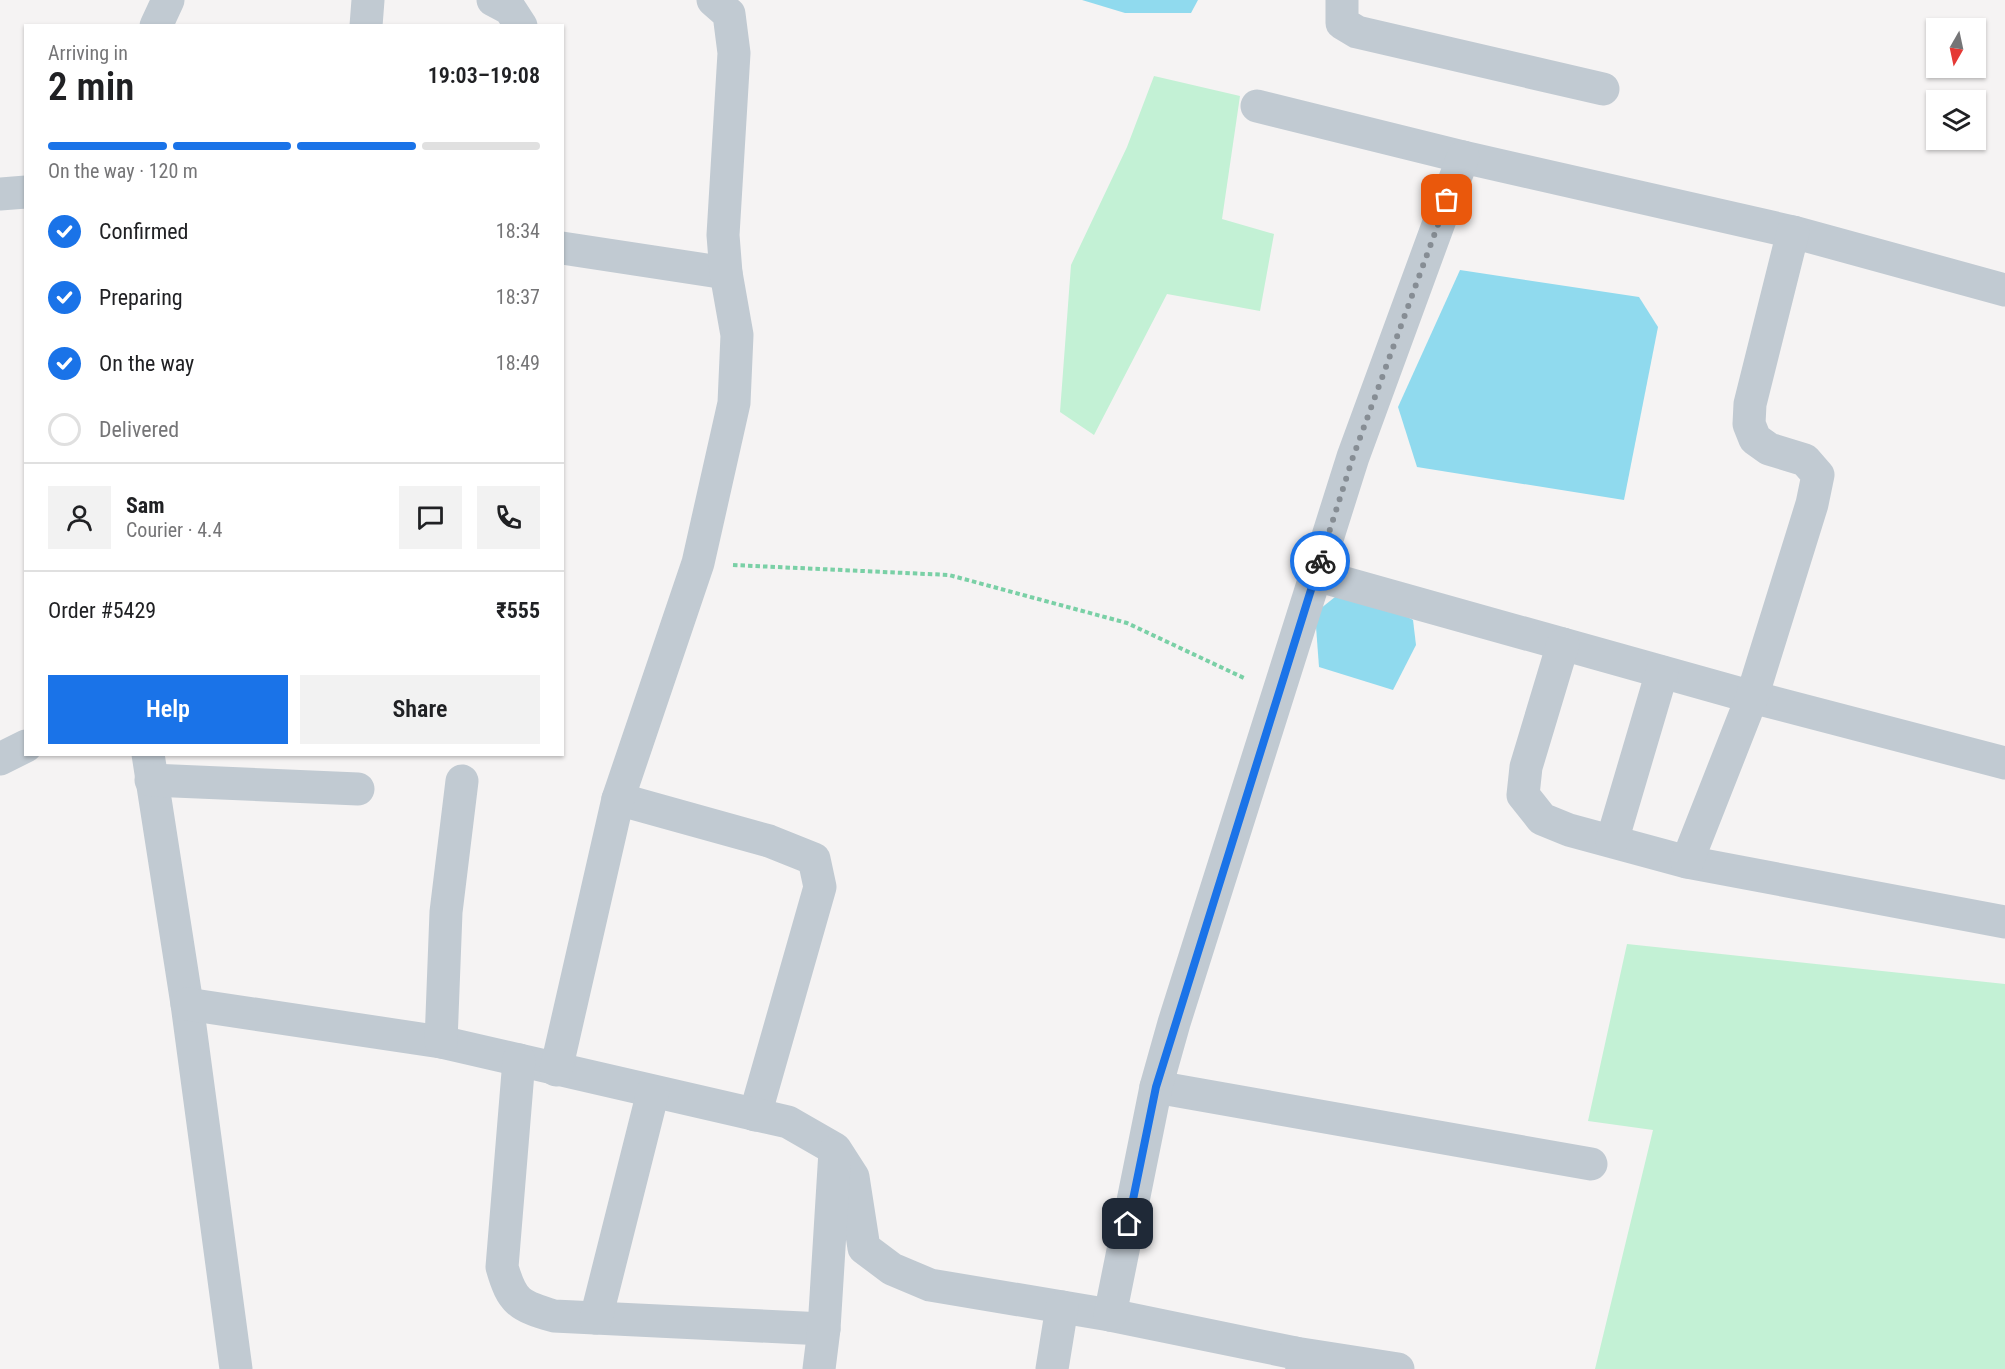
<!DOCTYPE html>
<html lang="en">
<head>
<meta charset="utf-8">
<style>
	:root { --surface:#fff; --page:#f2f2f2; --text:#202124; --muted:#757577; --line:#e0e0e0; --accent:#1a73e8 }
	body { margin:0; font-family:"Roboto Condensed",sans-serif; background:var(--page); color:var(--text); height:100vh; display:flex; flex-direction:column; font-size:22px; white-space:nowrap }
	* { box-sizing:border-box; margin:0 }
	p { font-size:20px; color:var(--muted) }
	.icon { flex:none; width:33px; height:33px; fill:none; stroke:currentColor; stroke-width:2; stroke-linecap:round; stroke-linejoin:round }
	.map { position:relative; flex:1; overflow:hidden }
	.side { position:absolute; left:24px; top:24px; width:540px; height:732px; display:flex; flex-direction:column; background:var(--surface); border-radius:0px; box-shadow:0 2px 4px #0004 }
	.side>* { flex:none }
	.needle { width:39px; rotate:189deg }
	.buttons { position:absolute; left:1926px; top:18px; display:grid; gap:12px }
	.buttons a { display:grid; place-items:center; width:60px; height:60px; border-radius:0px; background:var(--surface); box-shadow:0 2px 4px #0004; font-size:30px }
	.pin { position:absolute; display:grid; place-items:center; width:51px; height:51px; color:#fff; margin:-26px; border-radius:12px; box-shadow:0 3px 9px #0006 }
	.courier { position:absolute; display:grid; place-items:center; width:60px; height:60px; margin:-30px; border:4px solid #1a73e8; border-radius:50%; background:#fff; color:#222; box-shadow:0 2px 8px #0007 }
	.headline em { font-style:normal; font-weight:600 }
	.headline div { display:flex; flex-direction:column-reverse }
	.headline { display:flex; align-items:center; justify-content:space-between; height:102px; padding:0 24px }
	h1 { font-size:39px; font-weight:600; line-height:45px }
	.bar { display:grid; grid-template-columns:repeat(4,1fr); gap:9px 6px; align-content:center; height:72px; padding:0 24px }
	.bar i { height:8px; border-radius:4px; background:var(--line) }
	.bar .selected { background:var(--accent) }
	.bar p { grid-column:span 4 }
	.line { display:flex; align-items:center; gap:15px; padding:0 24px; border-top:2px solid var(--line) }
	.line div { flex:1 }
	.round { display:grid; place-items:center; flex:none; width:63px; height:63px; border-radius:0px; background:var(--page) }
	ol { padding:0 24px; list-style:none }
	li { display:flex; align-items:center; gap:18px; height:66px }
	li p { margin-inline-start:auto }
	li .icon { padding:6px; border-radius:50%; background:var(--accent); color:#fff; stroke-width:4 }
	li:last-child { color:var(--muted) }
	li i { width:33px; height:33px; border:3px solid var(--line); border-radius:50% }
	.primary-button { display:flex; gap:12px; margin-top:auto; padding:12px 24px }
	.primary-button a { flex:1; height:69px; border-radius:0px; background:var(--accent); color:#fff; font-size:24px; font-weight:600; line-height:69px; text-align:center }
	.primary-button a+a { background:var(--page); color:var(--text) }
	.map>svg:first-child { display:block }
	.green { fill:#c3f1d5 }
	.water { fill:#90daee }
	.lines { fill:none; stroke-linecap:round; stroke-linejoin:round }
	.path { stroke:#7ad0a6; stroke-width:4; stroke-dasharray:4.5 3; stroke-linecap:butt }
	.minor { stroke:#c1cad2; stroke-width:33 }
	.done { stroke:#868d94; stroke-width:6; stroke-dasharray:0 10.8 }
	.route { stroke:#1a73e8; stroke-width:8 }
</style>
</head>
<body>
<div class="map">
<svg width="2005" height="1369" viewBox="0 0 2005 1369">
	<rect width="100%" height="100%" fill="#f5f3f3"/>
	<g class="green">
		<path d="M 1154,76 L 1240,96 L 1222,219 L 1274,234 L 1260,311 L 1167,294 L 1094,435 L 1060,412 L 1071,265 L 1127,147 Z"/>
		<path d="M 1627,944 L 2005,984 L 2005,1369 L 1595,1369 L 1653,1130 L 1588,1121 Z"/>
	</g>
	<g class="water">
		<path d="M 1082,0 L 1198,0 L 1191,13 L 1125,13 Z"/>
		<path d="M 1460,270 L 1639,297 L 1658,327 L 1624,500 L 1417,467 L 1398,407 Z"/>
		<path d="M 1350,585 L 1413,620 L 1416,645 L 1393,690 L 1319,667 L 1315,613 Z"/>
	</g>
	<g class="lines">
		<path class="path" d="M 733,565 L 949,575 L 1127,623 L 1244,678"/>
		<g class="minor">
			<path d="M 493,0 L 510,9 L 521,26"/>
			<path d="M 1342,0 L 1342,23 L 1357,32 L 1603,89"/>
			<path d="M 156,26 L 168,0"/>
			<path d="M 366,26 L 368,0"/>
			<path d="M 1257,106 L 1463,157 L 1793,232 L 2005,290"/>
			<path d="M 0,194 L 26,192"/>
			<path d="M 562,248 L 726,273"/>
			<path d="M 1316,575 L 1752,697 L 2005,763"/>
			<path d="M 1563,644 L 1526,767 L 1523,795 L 1542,819 L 1569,830 L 1687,862 L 2005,922"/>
			<path d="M 148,754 L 187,1004 L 236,1369"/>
			<path d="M 0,759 L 26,746"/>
			<path d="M 151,780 L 358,789"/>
			<path d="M 618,799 L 769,841 L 814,859 L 820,887 L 755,1115"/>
			<path d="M 1612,841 L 1662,672"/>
			<path d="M 1687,862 L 1752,697 L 1812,504 L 1818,475 L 1805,460 L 1769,449 L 1755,439 L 1749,424 L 1750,404 L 1793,232"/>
			<path d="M 187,1004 L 441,1042 L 788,1122 L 835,1149 L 853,1177 L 864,1248 L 892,1269 L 930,1285 L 1110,1315 L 1295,1353 L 1305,1369"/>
			<path d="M 441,1042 L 446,912 L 462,781"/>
			<path d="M 519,1060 L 502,1267 C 512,1302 519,1306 554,1316 L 824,1329"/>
			<path d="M 556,1070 L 618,799 L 698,563 L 734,403 L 737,335 L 726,273 L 723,235 L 734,53 L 729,14 L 713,0"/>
			<path d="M 1156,1087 L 1591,1164"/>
			<path d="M 1110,1315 L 1156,1087 L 1174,1023 L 1353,457 L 1463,157"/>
			<path d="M 596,1318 L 653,1092"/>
			<path d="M 1295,1353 L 1398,1369"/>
			<path d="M 819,1369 L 824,1329 L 835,1151"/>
			<path d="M 1052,1369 L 1062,1307"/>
		</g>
	</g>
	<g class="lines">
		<path class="done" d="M 1320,561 L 1353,457 L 1447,200"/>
		<path class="route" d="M 1128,1224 L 1156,1087 L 1320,561"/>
	</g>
</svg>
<div class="buttons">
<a><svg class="needle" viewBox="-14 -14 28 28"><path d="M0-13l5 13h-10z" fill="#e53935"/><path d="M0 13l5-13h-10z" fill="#757577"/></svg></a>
<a><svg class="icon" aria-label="layers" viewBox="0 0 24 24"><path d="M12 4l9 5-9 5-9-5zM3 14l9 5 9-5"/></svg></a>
</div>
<div class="pin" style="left:1447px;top:200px;background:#ea580c"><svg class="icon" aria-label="bag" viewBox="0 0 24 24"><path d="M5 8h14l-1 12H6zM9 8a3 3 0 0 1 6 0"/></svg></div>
<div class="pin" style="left:1128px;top:1224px;background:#1f2937"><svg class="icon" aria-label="home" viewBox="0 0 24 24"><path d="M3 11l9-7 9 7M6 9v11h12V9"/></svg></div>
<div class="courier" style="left:1320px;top:561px"><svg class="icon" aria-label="bike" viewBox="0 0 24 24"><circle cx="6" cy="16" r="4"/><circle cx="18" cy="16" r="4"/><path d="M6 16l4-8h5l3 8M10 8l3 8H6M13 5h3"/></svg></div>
<section class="side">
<div class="headline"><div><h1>2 min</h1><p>Arriving in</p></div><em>19:03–19:08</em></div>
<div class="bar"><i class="selected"></i><i class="selected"></i><i class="selected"></i><i></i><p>On the way · 120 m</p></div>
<ol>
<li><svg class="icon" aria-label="check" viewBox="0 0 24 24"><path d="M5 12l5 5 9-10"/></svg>Confirmed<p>18:34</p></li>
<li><svg class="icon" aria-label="check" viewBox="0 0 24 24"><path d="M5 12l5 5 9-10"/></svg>Preparing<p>18:37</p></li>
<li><svg class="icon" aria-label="check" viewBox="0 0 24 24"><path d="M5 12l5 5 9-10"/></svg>On the way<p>18:49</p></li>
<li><i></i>Delivered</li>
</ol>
<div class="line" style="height:108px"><a class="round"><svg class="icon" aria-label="person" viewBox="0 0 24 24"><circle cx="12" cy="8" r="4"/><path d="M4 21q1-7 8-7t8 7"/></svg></a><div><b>Sam</b><p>Courier · 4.4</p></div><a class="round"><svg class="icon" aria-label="chat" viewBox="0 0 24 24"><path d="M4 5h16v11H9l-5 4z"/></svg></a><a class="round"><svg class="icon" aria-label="phone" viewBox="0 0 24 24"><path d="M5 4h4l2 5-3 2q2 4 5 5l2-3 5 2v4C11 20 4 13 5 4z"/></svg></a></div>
<div class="line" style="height:78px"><div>Order #5429</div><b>₹555</b></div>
<div class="primary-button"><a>Help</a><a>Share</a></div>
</section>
</div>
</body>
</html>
